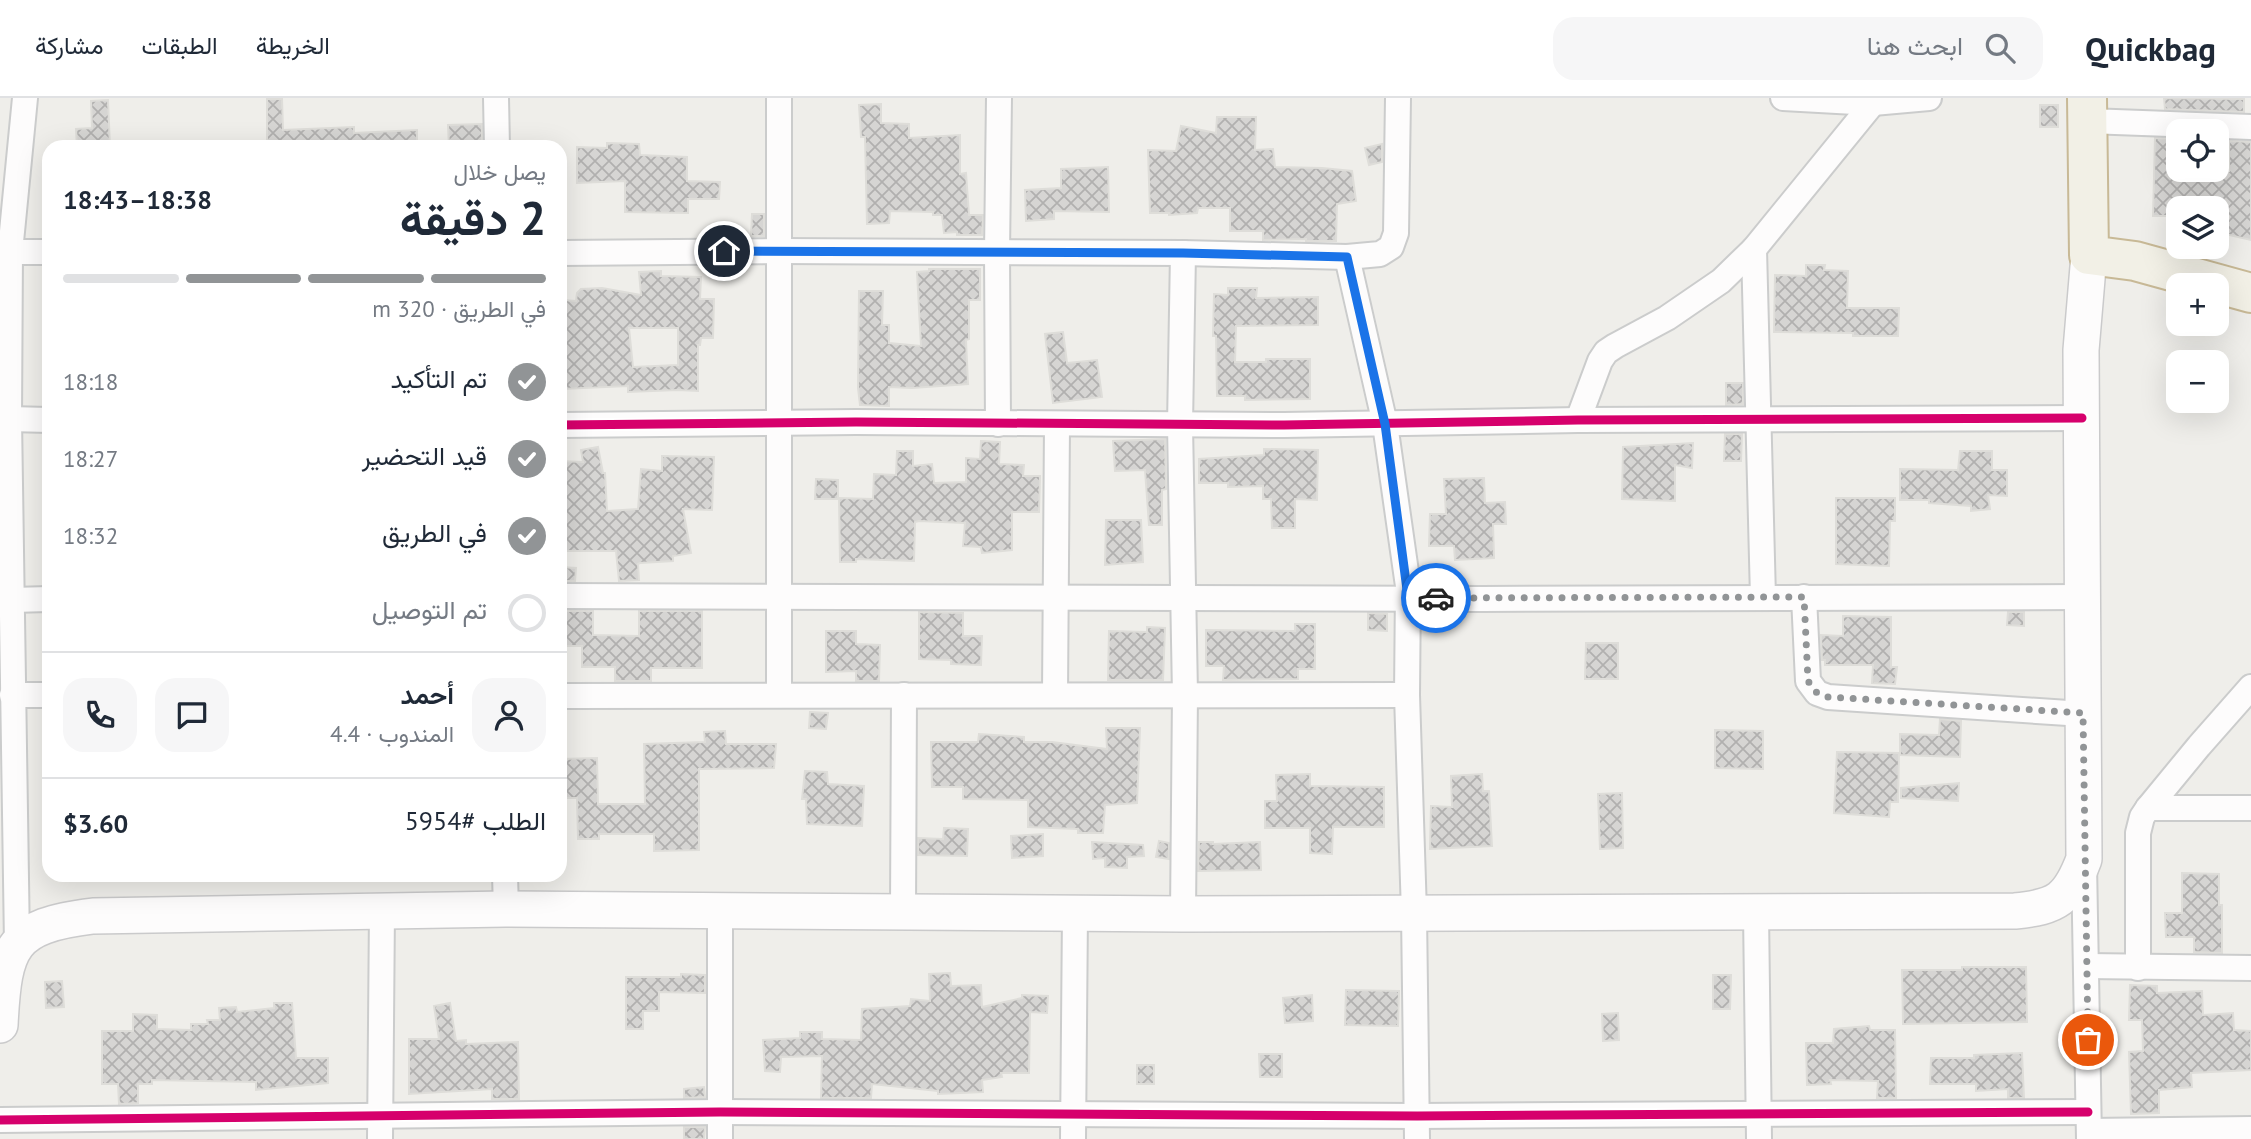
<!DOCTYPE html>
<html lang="ar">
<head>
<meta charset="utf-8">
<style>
	:root { --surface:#fff; --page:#f6f6f7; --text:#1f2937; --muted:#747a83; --line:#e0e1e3; --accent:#919496 }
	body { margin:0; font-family:"PT Sans",Vazirmatn,sans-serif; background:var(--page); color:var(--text); direction:rtl; height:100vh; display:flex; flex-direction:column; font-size:26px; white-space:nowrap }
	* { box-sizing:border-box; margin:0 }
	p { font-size:23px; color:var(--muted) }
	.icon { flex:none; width:38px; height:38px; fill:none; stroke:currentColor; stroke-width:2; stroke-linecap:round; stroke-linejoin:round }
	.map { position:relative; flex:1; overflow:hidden; direction:ltr }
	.sheet { position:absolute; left:42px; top:42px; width:525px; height:742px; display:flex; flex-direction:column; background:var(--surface); border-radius:21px; box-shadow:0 7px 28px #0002; direction:rtl }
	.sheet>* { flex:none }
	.tools { position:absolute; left:2166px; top:21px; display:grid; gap:14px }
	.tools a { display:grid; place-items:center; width:63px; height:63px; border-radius:14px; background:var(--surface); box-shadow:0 7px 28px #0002; font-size:35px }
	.pin { position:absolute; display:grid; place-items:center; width:60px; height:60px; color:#fff; margin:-30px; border:4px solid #fff; border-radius:50%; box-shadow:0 2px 7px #0007 }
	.courier { position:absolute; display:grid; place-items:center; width:70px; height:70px; margin:-35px; border:5px solid #1a73e8; border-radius:50%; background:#fff; color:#222; box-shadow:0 2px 9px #0007 }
	.headline em { font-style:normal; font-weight:700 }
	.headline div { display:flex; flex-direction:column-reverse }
	.headline { display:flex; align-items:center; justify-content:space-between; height:119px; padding:0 21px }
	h1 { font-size:46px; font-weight:700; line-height:52px }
	.bar { display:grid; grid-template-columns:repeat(4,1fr); gap:10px 7px; align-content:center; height:84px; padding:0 21px }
	.bar i { height:9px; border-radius:5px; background:var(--line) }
	.bar .active { background:var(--accent) }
	.bar p { grid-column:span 4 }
	.line { display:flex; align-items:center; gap:18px; padding:0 21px; border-top:2px solid var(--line) }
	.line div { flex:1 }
	.round { display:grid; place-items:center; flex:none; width:74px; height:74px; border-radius:21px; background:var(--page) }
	ol { padding:0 21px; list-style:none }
	li { display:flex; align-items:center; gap:21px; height:77px }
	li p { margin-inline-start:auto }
	li .icon { padding:7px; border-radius:50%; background:var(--accent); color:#fff; stroke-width:4 }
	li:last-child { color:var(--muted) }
	li i { width:38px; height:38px; border:4px solid var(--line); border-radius:50% }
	header { display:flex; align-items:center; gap:42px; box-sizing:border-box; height:98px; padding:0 35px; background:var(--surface); border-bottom:2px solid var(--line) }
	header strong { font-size:33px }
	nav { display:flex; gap:38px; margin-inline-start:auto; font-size:24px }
	.search { width:490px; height:63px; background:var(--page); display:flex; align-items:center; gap:18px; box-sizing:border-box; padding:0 24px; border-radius:21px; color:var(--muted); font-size:26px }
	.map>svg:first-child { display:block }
	.building { fill:url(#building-cross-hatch); stroke:#deddd9; stroke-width:2; fill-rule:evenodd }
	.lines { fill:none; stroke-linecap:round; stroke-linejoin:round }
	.minor-casing { stroke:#cbcccc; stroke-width:28 }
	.secondary-casing { stroke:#cacacb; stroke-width:38 }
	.trunk-casing { stroke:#c8b996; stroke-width:42 }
	.minor { stroke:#fdfcfc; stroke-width:24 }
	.secondary { stroke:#fdfcfc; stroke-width:35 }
	.trunk { stroke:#f2f0e6; stroke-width:38 }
	.cycleway-casing { stroke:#fff; stroke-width:13 }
	.cycleway { stroke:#d6006c; stroke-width:9 }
	.done { stroke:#919496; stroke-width:7; stroke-dasharray:0 12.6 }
	.route { stroke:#1a73e8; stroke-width:9 }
</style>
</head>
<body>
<header>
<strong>Quickbag</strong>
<div class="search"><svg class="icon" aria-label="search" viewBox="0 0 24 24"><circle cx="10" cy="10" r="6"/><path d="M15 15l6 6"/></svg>ابحث هنا</div>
<nav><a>الخريطة</a><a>الطبقات</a><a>مشاركة</a></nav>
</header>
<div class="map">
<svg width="2251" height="1041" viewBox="0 0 2251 1041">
	<defs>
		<pattern id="building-cross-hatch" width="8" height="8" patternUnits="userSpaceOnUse" patternTransform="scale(1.75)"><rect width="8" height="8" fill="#d6d5d3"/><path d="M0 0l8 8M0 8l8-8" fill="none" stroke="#b1b0af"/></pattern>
	</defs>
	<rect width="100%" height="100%" fill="#efeeea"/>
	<g class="building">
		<path d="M 2164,0 L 2244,1 L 2244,14 L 2165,11 Z"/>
		<path d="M 267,1 L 282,1 L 283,32 L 354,29 L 354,35 L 417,32 L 417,49 L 267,49 Z"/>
		<path d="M 108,2 L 110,49 L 77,49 L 76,31 L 92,30 L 91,3 Z"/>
		<path d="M 881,6 L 881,25 L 909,26 L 909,40 L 960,37 L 960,76 L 966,75 L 969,117 L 983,117 L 982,137 L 957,137 L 957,134 L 944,135 L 942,117 L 933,117 L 933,114 L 890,113 L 889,125 L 867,126 L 865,39 L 861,39 L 859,7 Z"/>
		<rect x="2040" y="7" width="18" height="22"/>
		<path d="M 1217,19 L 1256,19 L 1255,52 L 1273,51 L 1275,69 L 1322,70 L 1352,73 L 1356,103 L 1337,106 L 1336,143 L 1306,143 L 1306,141 L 1263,142 L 1263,133 L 1230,133 L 1230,110 L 1198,110 L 1197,115 L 1169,117 L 1169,115 L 1150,115 L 1148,52 L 1176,53 L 1181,28 L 1216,35 Z"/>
		<path d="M 482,26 L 482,49 L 449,49 L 448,27 Z"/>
		<path d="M 2155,40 L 2179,41 L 2179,72 L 2192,73 L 2229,73 L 2229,43 L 2251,44 L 2251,142 L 2225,136 L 2229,119 L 2217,118 L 2217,110 L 2179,110 L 2179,118 L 2153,118 Z"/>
		<path d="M 607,45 L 639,46 L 640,57 L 687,59 L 687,83 L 720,84 L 719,101 L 688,101 L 688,115 L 625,114 L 625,83 L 577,85 L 577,49 L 607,50 Z"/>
		<path d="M 1382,46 L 1382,64 L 1369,67 L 1365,50 Z"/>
		<path d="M 1108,69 L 1109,114 L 1054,113 L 1054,121 L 1026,123 L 1025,92 L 1061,90 L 1061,71 Z"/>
		<path d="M 752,116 L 764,116 L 764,138 L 751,138 Z"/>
		<path d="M 1806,167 L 1825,167 L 1824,172 L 1848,173 L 1847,210 L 1899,210 L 1898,238 L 1853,238 L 1853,235 L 1774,234 L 1775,177 L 1806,178 Z"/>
		<path d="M 929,171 L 980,171 L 980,202 L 969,202 L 969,241 L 966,242 L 968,286 L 912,290 L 889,289 L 889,308 L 860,307 L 858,290 L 859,193 L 883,193 L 882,227 L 889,227 L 889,245 L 921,248 L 917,174 L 929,173 Z"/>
		<path d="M 661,173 L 661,178 L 701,179 L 700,201 L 714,201 L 713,240 L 701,240 L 700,247 L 698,247 L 698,293 L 678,292 L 628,294 L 628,288 L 562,291 L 564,202 L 576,203 L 577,195 L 581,191 L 602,190 L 641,197 L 639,174 ZM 629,230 L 678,230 L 678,267 L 633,269 Z"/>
		<path d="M 1228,190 L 1257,190 L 1256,200 L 1318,199 L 1318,227 L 1236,228 L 1235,264 L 1266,264 L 1266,261 L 1310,261 L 1310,301 L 1245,302 L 1245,298 L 1217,298 L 1216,238 L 1213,238 L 1214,196 L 1228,197 Z"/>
		<path d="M 1063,234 L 1067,265 L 1097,262 L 1102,299 L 1053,305 L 1045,236 Z"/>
		<path d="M 1726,285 L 1743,285 L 1743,306 L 1726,307 Z"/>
		<path d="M 1725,336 L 1742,336 L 1741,363 L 1724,363 Z"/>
		<path d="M 1165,341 L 1166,391 L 1162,392 L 1162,427 L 1149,427 L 1145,372 L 1115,373 L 1113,343 Z"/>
		<path d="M 981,343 L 1000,344 L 999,366 L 1024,367 L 1023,378 L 1040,378 L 1039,414 L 1012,414 L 1012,452 L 982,455 L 981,449 L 963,448 L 965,425 L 919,423 L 915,424 L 914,463 L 856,461 L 856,464 L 840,464 L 839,400 L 873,401 L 874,376 L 896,377 L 897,353 L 913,353 L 913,368 L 932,366 L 934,385 L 966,384 L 966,360 L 980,361 Z"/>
		<path d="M 1693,345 L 1692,370 L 1675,367 L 1675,403 L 1622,401 L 1623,349 Z"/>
		<path d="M 598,349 L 603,375 L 605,375 L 607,413 L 638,411 L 641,371 L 662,373 L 662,358 L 714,359 L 712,412 L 683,411 L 691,455 L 673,458 L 673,463 L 640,465 L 638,466 L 639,482 L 619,483 L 616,453 L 562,453 L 564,391 L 560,391 L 560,363 L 583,364 L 581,352 Z"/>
		<path d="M 1264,351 L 1318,352 L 1317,402 L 1295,401 L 1295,430 L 1272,430 L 1271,401 L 1263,401 L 1263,388 L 1228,389 L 1228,385 L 1199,385 L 1199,361 L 1264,357 Z"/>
		<path d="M 1960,353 L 1992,353 L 1992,372 L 2007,372 L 2007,398 L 1988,397 L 1990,411 L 1971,413 L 1971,408 L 1929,405 L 1929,402 L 1900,402 L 1900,371 L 1958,372 Z"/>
		<path d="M 1484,380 L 1485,405 L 1505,404 L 1506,426 L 1493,426 L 1494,460 L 1455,462 L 1454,448 L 1429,448 L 1430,416 L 1446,416 L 1444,381 Z"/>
		<path d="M 816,381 L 838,382 L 838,401 L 815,401 Z"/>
		<path d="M 1836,400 L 1895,400 L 1895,423 L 1890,423 L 1889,468 L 1836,466 Z"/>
		<path d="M 1106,422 L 1141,422 L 1143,464 L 1105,467 Z"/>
		<path d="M 560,469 L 576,470 L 575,483 L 560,483 Z"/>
		<path d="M 560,513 L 593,513 L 593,537 L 639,538 L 639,513 L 702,513 L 702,570 L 651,570 L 651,583 L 615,583 L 615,569 L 582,569 L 582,548 L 565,548 L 566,517 L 560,517 Z"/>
		<path d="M 919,514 L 963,515 L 963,538 L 982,538 L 981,567 L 951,566 L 951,562 L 919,561 Z"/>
		<path d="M 2008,514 L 2024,514 L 2024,528 L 2007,527 Z"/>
		<path d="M 1368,515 L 1387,516 L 1387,533 L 1368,532 Z"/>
		<path d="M 1843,518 L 1891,519 L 1891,569 L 1897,569 L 1895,586 L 1872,585 L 1873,567 L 1825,567 L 1825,562 L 1822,562 L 1821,537 L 1843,538 Z"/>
		<path d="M 1295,526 L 1315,526 L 1315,571 L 1298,571 L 1298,581 L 1223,582 L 1224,568 L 1206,568 L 1206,532 L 1295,533 Z"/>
		<path d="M 1147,529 L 1165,530 L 1163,582 L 1108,582 L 1109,533 L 1147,534 Z"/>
		<path d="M 826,533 L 856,533 L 856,546 L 880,547 L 879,583 L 856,583 L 856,573 L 826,574 Z"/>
		<path d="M 1586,545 L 1618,545 L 1618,581 L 1585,581 Z"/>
		<path d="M 810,614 L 828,615 L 826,631 L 809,630 Z"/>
		<path d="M 1940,621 L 1961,623 L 1960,659 L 1900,657 L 1900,636 L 1939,637 Z"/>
		<path d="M 1106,630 L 1140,630 L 1137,705 L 1105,707 L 1103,735 L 1078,735 L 1078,731 L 1028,729 L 1028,702 L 963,701 L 963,689 L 932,689 L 931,644 L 978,644 L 979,636 L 1024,639 L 1024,644 L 1052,644 L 1107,651 Z"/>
		<path d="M 1715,632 L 1763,633 L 1763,671 L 1715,670 Z"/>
		<path d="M 725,633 L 726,646 L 776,646 L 774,670 L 699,671 L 699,752 L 654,753 L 654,736 L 599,736 L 599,741 L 578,741 L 577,700 L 564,700 L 565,686 L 560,687 L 560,661 L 597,660 L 598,706 L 645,706 L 644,646 L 705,644 L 704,634 Z"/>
		<path d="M 1837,654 L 1899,655 L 1898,704 L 1890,704 L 1889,719 L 1834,715 Z"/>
		<path d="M 805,673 L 827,674 L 828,686 L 864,688 L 862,728 L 807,726 L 806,701 L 802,701 Z"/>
		<path d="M 1310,676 L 1310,688 L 1384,689 L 1384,729 L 1333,729 L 1332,756 L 1310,755 L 1310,730 L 1265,730 L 1265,703 L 1277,703 L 1276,677 Z"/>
		<path d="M 1482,676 L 1483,693 L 1489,693 L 1492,748 L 1430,751 L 1431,708 L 1452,709 L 1451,678 Z"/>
		<path d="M 1959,685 L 1958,703 L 1901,700 L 1901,690 Z"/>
		<path d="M 1622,695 L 1623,750 L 1600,751 L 1598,696 Z"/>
		<path d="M 944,730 L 968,731 L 967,758 L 918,757 L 918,740 L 943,741 Z"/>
		<path d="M 1043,736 L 1043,758 L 1012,760 L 1011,738 Z"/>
		<path d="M 1159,743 L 1169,745 L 1169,761 L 1156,759 Z"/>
		<path d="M 1092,744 L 1143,747 L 1144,758 L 1127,759 L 1127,770 L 1105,769 L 1105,760 L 1093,761 Z"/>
		<path d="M 1199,744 L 1213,744 L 1213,746 L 1260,744 L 1261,772 L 1198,773 Z"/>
		<path d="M 2182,775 L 2219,776 L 2219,807 L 2222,807 L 2222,855 L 2194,854 L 2194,839 L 2166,839 L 2165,815 L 2182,815 Z"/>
		<path d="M 1962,869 L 2026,869 L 2027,924 L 1903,926 L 1902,872 L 1962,872 Z"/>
		<path d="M 950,875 L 951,888 L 981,887 L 982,909 L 1022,900 L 1022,897 L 1048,898 L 1047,915 L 1030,914 L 1029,975 L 1001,975 L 1002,979 L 982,982 L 983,994 L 938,996 L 938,993 L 872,986 L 871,1000 L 821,1000 L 822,958 L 781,959 L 780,974 L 765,973 L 763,942 L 800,940 L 800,934 L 822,934 L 822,941 L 861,942 L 862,911 L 910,908 L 911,901 L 930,903 L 929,876 Z"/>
		<path d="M 681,876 L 705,877 L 705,895 L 659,894 L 659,913 L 643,913 L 643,931 L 626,931 L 626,879 L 681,879 Z"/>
		<path d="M 1713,877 L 1731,877 L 1730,911 L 1713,911 Z"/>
		<path d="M 62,883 L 64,909 L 46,910 L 45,884 Z"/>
		<path d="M 2130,887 L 2157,888 L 2157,895 L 2202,893 L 2203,917 L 2233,915 L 2234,932 L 2251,933 L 2251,972 L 2191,975 L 2192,989 L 2159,992 L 2159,1015 L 2131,1016 L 2129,954 L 2143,953 L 2142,922 L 2129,922 Z"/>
		<path d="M 1346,892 L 1399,893 L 1398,928 L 1345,927 Z"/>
		<path d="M 1312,897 L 1313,923 L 1285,925 L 1283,900 Z"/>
		<path d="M 274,905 L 292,905 L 296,960 L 328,960 L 328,985 L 256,992 L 256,984 L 152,982 L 152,986 L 138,986 L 138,1005 L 119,1006 L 118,986 L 102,986 L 102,933 L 133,933 L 133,916 L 157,917 L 157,931 L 191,932 L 191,926 L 208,926 L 207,922 L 220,922 L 219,910 L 236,909 L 237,914 L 274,910 Z"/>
		<path d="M 450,905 L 456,943 L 466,942 L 466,946 L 518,944 L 519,1001 L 492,1001 L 492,991 L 409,996 L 409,941 L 439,941 L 434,908 Z"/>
		<path d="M 1618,915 L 1619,942 L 1603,943 L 1602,916 Z"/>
		<path d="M 1869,928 L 1870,932 L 1895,932 L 1896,1000 L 1877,1000 L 1878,983 L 1830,982 L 1831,986 L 1807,987 L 1806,945 L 1833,945 L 1834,931 Z"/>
		<path d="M 2022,955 L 2024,1000 L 2008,1000 L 2008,991 L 1976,993 L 1976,986 L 1930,986 L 1931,960 L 1974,960 L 1974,957 Z"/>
		<path d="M 1259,956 L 1282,956 L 1282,979 L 1260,979 Z"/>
		<rect x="1137" y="967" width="17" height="19"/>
		<path d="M 704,989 L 705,999 L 684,1000 L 684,991 Z"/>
		<path d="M 684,1029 L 705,1029 L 704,1041 L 684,1041 Z"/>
	</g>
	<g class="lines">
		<g class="minor-casing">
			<g id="minor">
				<path d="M 496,0 L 497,49"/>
				<path d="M 779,0 L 779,596"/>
				<path d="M 1783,0 L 1873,5 L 1929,0"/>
				<path d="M 2088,23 L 2251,29"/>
				<path d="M 1754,151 L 1763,500"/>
				<path d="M 10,154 L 49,154"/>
				<path d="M 560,155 L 779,153 L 1183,155 L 1347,159 L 1380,156 L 1391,149 L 1396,135 L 1398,0"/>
				<path d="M 1183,155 L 1180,327 L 1185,596 L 1183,816"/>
				<path d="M 1347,159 L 1385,326 L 1408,488 L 1407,597 L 1414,815 L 1417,1041"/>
				<path d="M 9,321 L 49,322"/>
				<path d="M 1578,322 L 1600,263 L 1606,254 L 1615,248 L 1667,220 L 1721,183 L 1754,151 L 1873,5"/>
				<path d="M 998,326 L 997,154 L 999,0"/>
				<path d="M 560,327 L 856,324 L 1284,327 L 1578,322 L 2082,320"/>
				<path d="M 560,498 L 1482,501 L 2082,499"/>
				<path d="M 1804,499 L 1808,583 L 1817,595 L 1828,599 L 2083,616"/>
				<path d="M 12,502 L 49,501"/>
				<path d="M 1055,596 L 1057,327"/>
				<path d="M 12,597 L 49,597"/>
				<path d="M 560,598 L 1407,597"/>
				<path d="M 2148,710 L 2251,710"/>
				<path d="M 2084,765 L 2089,1041"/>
				<path d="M 505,777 L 506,811"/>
				<path d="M 720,813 L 720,1041"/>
				<path d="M 903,815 L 904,597"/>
				<path d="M 1756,815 L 1759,1041"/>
				<path d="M 17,846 L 9,321 L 10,154 L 25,0"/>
				<path d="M 2087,868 L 2251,870"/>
				<path d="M 2138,870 L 2138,735 L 2142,719 L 2148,710 L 2199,648 L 2251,589"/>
				<path d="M 0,1022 L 720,1014 L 1417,1018 L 2088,1014"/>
				<path d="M 2089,1033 L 2251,1031"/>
				<path d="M 380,1041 L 382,812"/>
				<path d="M 1073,1041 L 1075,815"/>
			</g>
		</g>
		<g class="secondary-casing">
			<path id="secondary" d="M 0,927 C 4,848 11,828 93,818 L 506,811 L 1183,816 L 2015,813 C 2057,809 2069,801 2084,761 L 2081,252 L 2089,157"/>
		</g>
		<g class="trunk-casing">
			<path id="trunk" d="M 2087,0 L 2089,157 L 2135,163 L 2251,195"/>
		</g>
		<use href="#minor" class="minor"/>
		<use href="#secondary" class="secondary"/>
		<use href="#trunk" class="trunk"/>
		<g class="cycleway-casing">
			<g id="cycleway">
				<path d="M 560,327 L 856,324 L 1284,327 L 1578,322 L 2082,320"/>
				<path d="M 0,1022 L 720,1014 L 1417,1018 L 2088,1014"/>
			</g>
		</g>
		<use href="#cycleway" class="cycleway"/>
	</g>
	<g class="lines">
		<path class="done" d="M 1436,500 L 1804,499 L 1808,583 L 1817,595 L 1828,599 L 2083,615 L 2088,942"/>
		<path class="route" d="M 724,153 L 1183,155 L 1347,159 L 1385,326 L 1408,499 L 1436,500"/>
	</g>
</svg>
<div class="tools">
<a><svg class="icon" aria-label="locate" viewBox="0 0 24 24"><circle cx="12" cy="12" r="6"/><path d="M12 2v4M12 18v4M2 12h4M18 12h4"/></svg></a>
<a><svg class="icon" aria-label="layers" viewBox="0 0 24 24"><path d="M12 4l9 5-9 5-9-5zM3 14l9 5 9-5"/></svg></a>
<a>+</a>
<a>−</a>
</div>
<div class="pin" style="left:2088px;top:942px;background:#ea580c"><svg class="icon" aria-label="bag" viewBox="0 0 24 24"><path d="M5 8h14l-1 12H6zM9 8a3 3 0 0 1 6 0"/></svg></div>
<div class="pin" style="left:724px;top:153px;background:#1f2937"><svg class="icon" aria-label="home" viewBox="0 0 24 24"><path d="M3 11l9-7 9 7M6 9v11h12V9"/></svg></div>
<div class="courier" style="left:1436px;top:500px"><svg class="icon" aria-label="car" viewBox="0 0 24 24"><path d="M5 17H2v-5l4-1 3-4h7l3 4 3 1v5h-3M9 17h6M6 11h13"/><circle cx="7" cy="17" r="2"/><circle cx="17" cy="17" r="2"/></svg></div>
<section class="sheet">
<div class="headline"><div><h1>2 دقيقة</h1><p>يصل خلال</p></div><em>18:38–18:43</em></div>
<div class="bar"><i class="active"></i><i class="active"></i><i class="active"></i><i></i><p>في الطريق · 320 m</p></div>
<ol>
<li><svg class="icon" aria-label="check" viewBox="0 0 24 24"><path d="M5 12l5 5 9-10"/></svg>تم التأكيد<p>18:18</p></li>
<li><svg class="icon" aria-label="check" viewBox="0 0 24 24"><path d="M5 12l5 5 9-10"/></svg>قيد التحضير<p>18:27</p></li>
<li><svg class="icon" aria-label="check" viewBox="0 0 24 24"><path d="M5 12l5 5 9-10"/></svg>في الطريق<p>18:32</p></li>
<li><i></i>تم التوصيل</li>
</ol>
<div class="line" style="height:126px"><a class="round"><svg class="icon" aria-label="person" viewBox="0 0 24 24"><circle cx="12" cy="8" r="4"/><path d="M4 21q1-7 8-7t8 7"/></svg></a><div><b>أحمد</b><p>المندوب · 4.4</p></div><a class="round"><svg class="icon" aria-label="chat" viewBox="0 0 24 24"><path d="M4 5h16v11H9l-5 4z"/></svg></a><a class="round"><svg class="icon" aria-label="phone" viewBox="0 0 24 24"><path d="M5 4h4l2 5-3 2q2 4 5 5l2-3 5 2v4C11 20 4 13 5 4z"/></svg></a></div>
<div class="line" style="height:91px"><div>الطلب #5954</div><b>$3.60</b></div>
</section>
</div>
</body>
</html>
